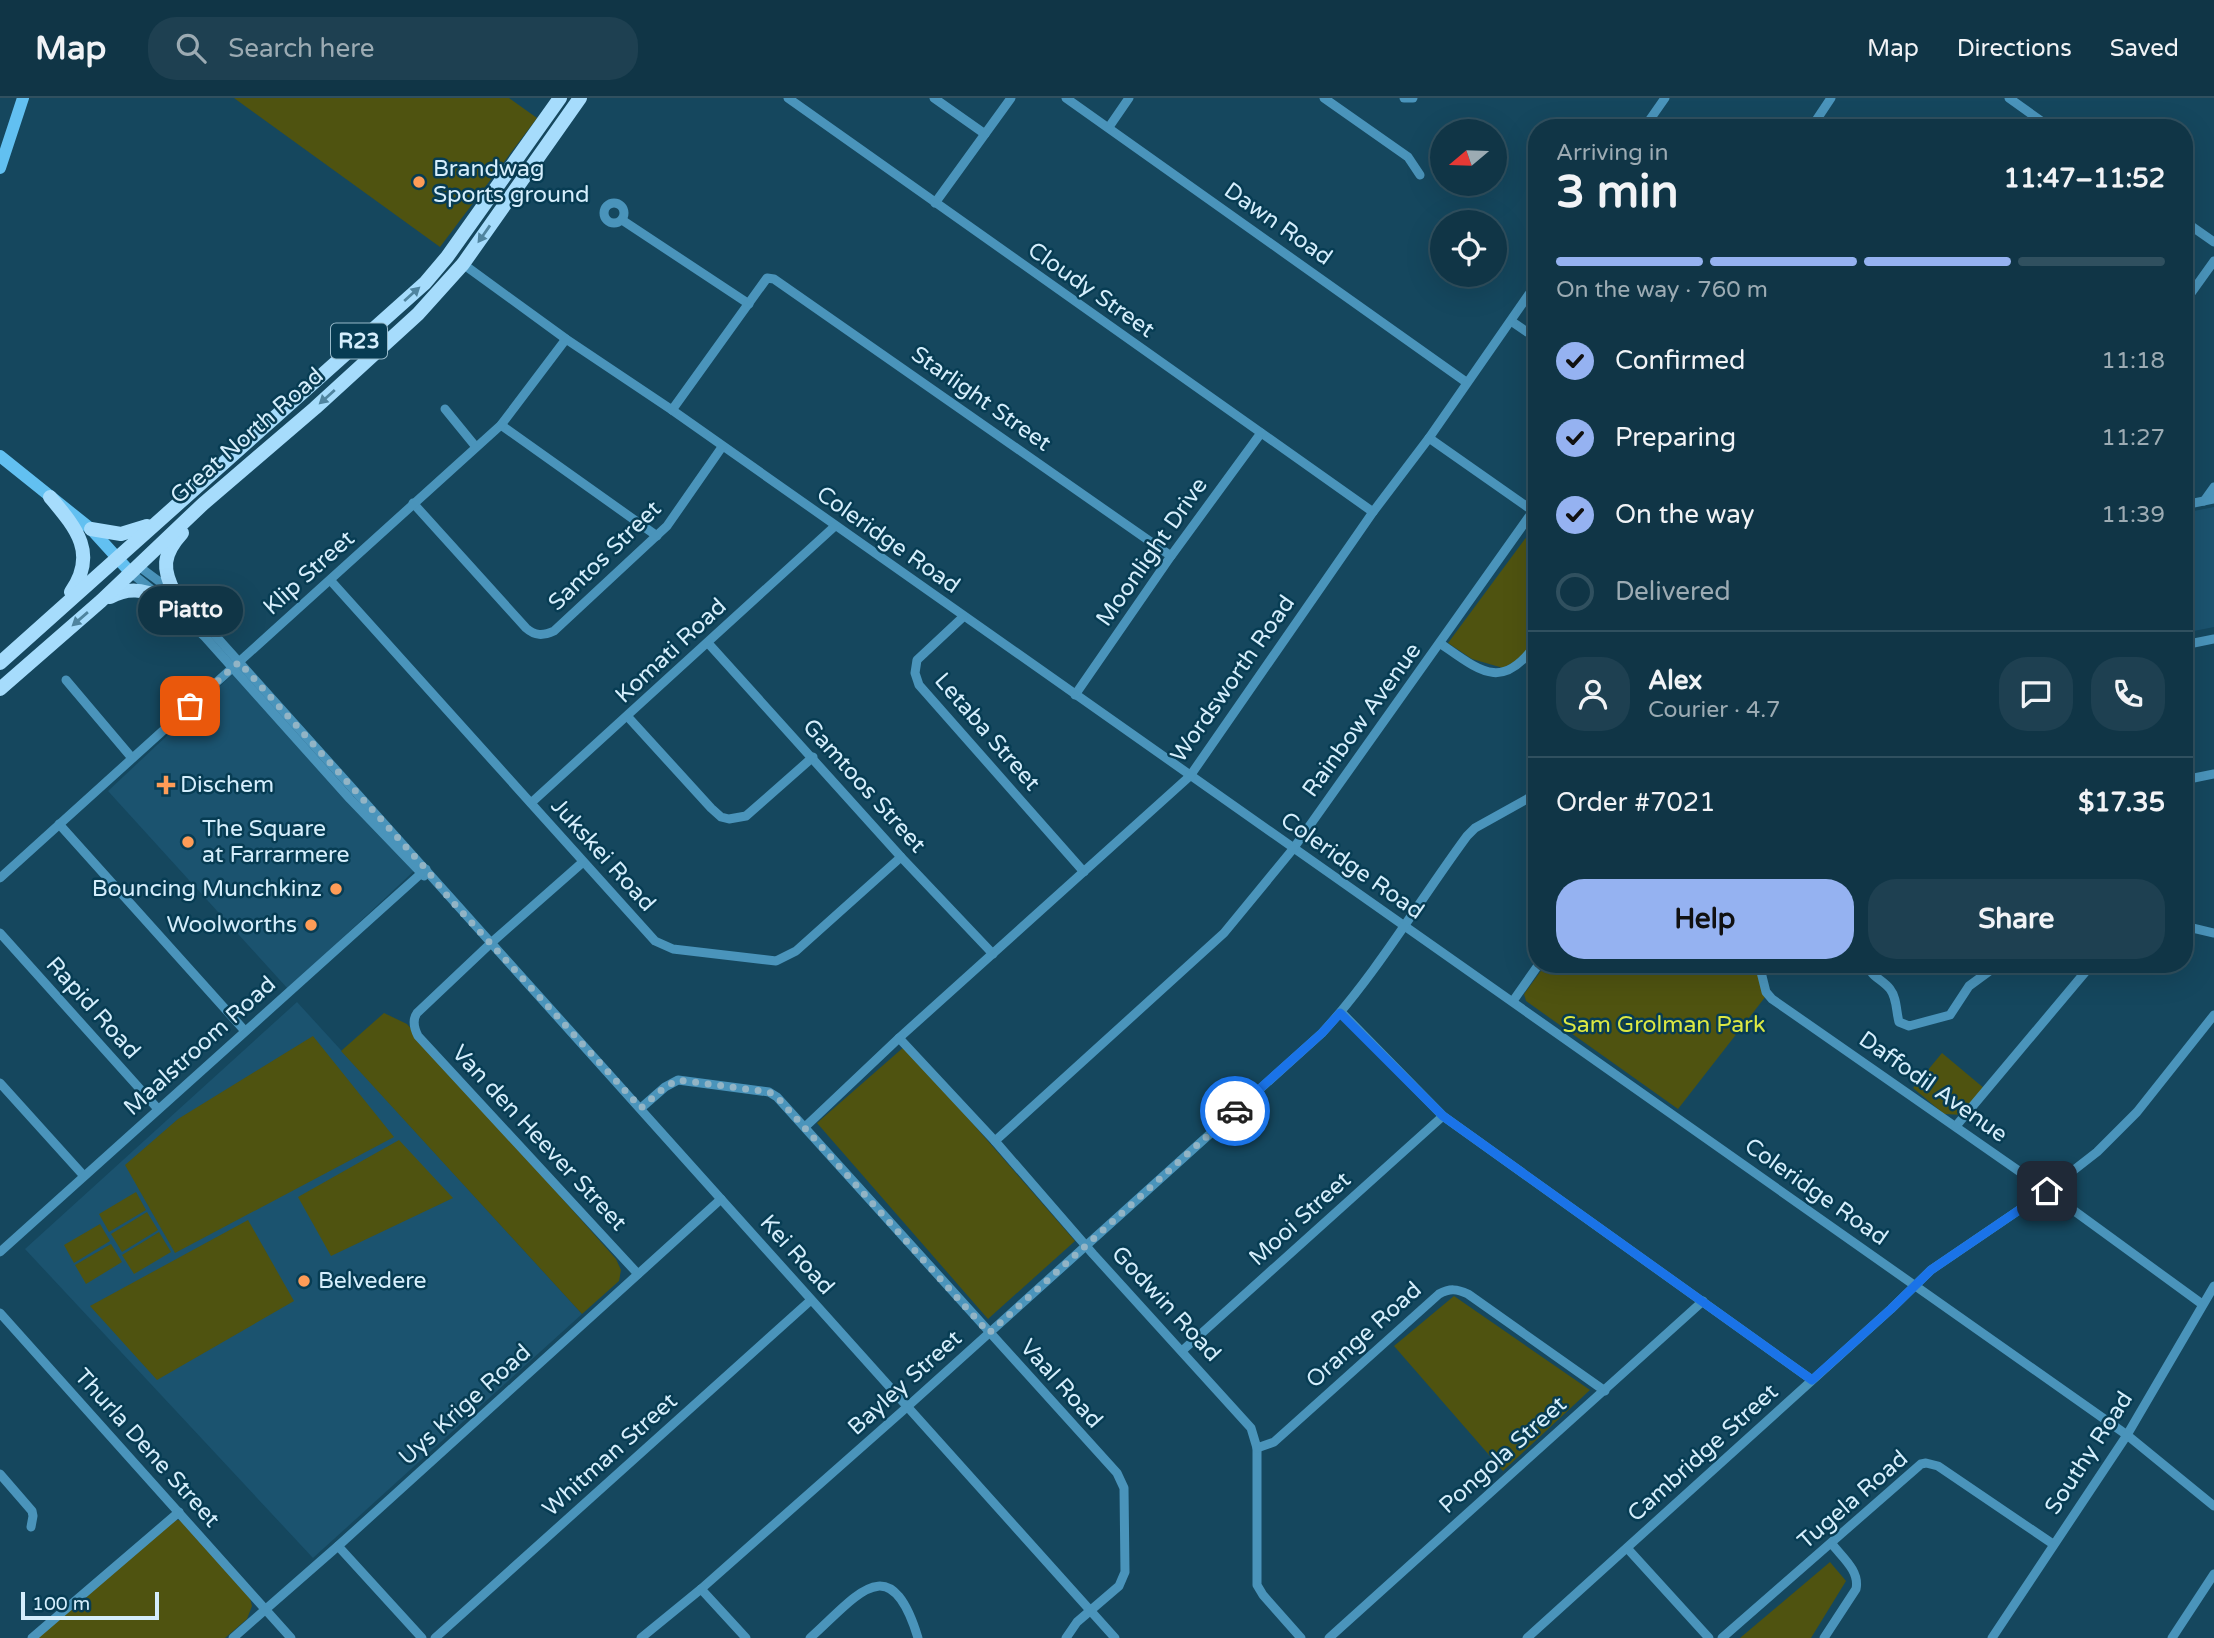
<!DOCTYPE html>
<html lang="en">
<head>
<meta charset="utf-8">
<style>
	:root { --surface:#103546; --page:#1e4051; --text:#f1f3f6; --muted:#9cabb3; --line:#30505f; --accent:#95b2f1 }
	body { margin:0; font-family:"Varela Round",sans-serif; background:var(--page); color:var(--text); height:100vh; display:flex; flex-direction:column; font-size:26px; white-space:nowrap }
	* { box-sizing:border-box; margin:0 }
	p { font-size:23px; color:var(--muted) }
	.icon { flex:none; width:38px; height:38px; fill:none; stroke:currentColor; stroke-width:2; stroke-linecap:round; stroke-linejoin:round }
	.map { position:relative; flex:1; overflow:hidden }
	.side { position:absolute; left:1528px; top:21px; width:665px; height:854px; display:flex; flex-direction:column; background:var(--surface); border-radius:28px; box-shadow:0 7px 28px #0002,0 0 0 2px var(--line) }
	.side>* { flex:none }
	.needle { width:46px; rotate:251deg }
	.tools { position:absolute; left:1430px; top:21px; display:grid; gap:14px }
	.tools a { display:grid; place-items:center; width:77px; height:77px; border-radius:50%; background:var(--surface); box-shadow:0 7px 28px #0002,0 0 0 2px var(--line); font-size:35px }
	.scale { position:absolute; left:21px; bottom:18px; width:138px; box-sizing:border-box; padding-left:7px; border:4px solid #d5eefc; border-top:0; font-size:19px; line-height:24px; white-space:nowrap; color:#d5eefc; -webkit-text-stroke:5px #073c53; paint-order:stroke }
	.pin { position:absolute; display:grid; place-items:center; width:60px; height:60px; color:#fff; margin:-30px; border-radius:14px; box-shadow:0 4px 10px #0006 }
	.courier { position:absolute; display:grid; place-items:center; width:70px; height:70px; margin:-35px; border:5px solid #1a73e8; border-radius:50%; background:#fff; color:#222; box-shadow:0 2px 9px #0007 }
	.bubble { position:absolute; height:49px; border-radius:24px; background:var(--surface); box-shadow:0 7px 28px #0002,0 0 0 2px var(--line); font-size:23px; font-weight:800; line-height:49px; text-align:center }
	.head em { font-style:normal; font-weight:800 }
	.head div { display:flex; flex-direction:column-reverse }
	.head { display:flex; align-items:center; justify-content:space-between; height:119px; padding:0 28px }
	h1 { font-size:46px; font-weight:800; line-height:52px }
	.bar { display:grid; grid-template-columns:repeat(4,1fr); gap:10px 7px; align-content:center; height:84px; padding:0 28px }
	.bar i { height:9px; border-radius:5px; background:var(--line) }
	.bar .active { background:var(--accent) }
	.bar p { grid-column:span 4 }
	.line { display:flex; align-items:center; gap:18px; padding:0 28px; border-top:2px solid var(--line) }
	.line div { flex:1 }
	.round { display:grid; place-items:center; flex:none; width:74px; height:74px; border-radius:28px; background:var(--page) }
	ol { padding:0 28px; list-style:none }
	li { display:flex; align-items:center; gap:21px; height:77px }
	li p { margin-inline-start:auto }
	li .icon { padding:7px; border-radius:50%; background:var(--accent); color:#111; stroke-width:4 }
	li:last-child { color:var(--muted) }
	li i { width:38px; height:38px; border:4px solid var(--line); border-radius:50% }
	.action { display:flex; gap:14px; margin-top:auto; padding:14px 28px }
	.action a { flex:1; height:80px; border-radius:28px; background:var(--accent); color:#111; font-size:28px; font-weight:800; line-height:80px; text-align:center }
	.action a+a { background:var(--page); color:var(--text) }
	header { display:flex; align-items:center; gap:42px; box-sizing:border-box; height:98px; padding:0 35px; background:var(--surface); border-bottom:2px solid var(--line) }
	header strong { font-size:33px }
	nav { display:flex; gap:38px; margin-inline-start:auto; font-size:24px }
	.search { width:490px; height:63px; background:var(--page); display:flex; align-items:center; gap:18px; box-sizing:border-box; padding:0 24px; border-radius:28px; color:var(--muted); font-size:26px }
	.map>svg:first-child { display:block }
	.built { fill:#1b536f }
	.green { fill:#4f5310 }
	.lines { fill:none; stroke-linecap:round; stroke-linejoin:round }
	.street { stroke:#4a94bb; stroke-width:9 }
	.secondary { stroke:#62c0f1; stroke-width:12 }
	.primary { stroke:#a6dcfc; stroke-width:14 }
	.oneway { fill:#4f849f }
	.done { stroke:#92b4c5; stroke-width:7; stroke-dasharray:0 12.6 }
	.route { stroke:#1a73e8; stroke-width:9 }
	.poi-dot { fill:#fe9c57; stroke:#073c53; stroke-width:2.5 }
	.labels { text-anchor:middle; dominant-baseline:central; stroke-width:5; stroke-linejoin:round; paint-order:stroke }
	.shield { fill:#073c53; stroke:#97b9c9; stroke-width:2 }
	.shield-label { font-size:21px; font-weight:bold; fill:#d5eefc }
	.poi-label { font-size:23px; fill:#d5eefc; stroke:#073c53; text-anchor:start }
	.street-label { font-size:23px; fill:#d5eefc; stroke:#073c53 }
	.park-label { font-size:23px; fill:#dce843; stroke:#073c53 }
</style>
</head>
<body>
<header>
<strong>Map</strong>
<div class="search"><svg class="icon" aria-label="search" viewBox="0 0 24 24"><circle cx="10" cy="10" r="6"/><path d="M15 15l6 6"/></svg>Search here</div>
<nav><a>Map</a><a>Directions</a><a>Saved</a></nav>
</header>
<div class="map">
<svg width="2214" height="1540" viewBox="0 0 2214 1540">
	<rect width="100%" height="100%" fill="#15475e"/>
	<g class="built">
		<path d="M 2214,409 L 2214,529 L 2184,535 L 2184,415 Z"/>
		<path d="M 235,574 L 414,773 L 288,891 L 108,693 Z"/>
		<path d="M 297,904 L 582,1216 L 313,1460 L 25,1151 Z"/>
	</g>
	<g class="green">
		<path d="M 234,0 L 509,0 L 537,20 L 440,149 Z"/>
		<path d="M 1536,426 L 1536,543 L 1526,557 L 1503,570 L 1472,561 L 1448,545 Z"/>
		<path d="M 1546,866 L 1756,866 L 1766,898 L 1678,1011 L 1526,903 L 1524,896 Z"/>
		<path d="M 384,915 L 407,926 L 616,1161 L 621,1172 L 619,1183 L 582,1216 L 341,953 Z"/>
		<path d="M 313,938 L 394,1039 L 175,1155 L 125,1067 L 178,1021 Z"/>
		<path d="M 905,948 L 1075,1143 L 988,1221 L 817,1025 Z"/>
		<path d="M 1942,955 L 1985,991 L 1963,1017 L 1944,1016 L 1913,990 Z"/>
		<path d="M 399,1042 L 453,1100 L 331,1158 L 298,1099 Z"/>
		<path d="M 136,1094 L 146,1112 L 109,1134 L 99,1116 Z"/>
		<path d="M 147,1114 L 158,1132 L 122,1154 L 111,1136 Z"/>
		<path d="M 248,1122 L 294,1203 L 157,1282 L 90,1208 Z"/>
		<path d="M 100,1126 L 110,1143 L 74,1165 L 64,1147 Z"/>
		<path d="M 159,1134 L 171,1154 L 134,1176 L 122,1157 Z"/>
		<path d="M 111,1146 L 122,1164 L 86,1186 L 75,1167 Z"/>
		<path d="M 1454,1198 L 1590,1292 L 1503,1373 L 1394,1248 Z"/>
		<path d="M 177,1422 L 182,1423 L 250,1500 L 252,1508 L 247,1521 L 225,1540 L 34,1540 L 171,1424 Z"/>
		<path d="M 1830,1464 L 1846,1483 L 1811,1540 L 1740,1540 Z"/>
	</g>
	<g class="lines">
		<g class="street">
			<path d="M 788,0 L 1373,414"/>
			<path d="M 934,0 L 985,36"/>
			<path d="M 1066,0 L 1466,284"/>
			<path d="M 1324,0 L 1408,59 L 1420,77"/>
			<path d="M 1404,0 L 1413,0"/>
			<path d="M 2009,0 L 2051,30"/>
			<path d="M 1109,29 L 1129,0"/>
			<path d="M 1644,30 L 1665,0"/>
			<path d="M 1811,30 L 1831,0"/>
			<circle cx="614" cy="115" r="10"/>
			<path d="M 935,105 L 1011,0"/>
			<path d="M 622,122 L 749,206"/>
			<path d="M 2184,123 L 2214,144"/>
			<path d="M 463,166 L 566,241 L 672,312 L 2127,1337 L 2214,1408"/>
			<path d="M 2184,205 L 2214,163"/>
			<path d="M 1511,223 L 1536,240"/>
			<path d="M 445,311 L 476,349"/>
			<path d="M 672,312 L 767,180 L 774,181 L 1171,458"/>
			<path d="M 501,327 L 657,438"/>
			<path d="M 1429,340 L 1536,415"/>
			<path d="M 2204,403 L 2214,389"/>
			<path d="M 413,405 L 526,530 C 535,538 543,538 554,533 L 667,428 L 722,349"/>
			<path d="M 2184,407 L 2214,401"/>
			<path d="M 137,467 L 168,490 L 213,535 L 1115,1540"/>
			<path d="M 130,474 L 172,508 L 205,539 L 350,701 L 424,778"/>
			<path d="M 331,483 L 655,843 L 673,851 L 776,863 L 796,853 L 901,759"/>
			<path d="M 963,519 L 917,562 L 915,575 L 919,587 L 1084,774"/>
			<path d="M 708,545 L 901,759 L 993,856"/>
			<path d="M 1441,546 C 1480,573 1502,594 1536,546"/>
			<path d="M 2184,547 L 2214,541"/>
			<path d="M 66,582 L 132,660"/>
			<path d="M 1075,597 L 1171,458 L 1261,335"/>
			<path d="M 628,619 L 711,710 L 721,719 L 729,721 L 746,718 L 813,659"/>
			<path d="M 2184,682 L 2214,676"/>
			<path d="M 531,705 L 835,428"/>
			<path d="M 59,726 L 245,933"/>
			<path d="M 583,764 L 491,845 L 417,915 C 412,922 414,930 418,938 L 638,1176"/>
			<path d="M 0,780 L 501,327 L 566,241"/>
			<path d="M 2184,828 L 2214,835"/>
			<path d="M 0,835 L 158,1011"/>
			<path d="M 1759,866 L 1766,894 L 1772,901 L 2036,1085 L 2202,1206"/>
			<path d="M 1810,866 L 1810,867"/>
			<path d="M 1867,866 C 1871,879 1882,881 1890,891 C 1897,900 1896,913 1899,924 L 1909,928 L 1950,917 L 1969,888 L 1999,866"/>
			<path d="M 1513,903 L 1539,866"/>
			<path d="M 1341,914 L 1443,1018 L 1812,1282"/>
			<path d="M 899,940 L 995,1043 L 1093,1156 L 1251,1330 L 1257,1350 L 1257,1487 L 1263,1497 L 1301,1540"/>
			<path d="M 0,985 L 84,1078"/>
			<path d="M 641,1010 L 665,989 L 678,982 L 769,994 L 777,999 L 1117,1375 L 1124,1390 L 1125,1474 L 1119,1488 L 1077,1524 L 1066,1540"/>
			<path d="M 1956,1028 L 2092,866"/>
			<path d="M 805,1029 L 899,940 L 1190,678 L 1373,414 L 1429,340 L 1536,186"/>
			<path d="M 995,1043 L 1224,835 L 1293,751 L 1533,413"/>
			<path d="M 0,1154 L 426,771"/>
			<path d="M 0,1215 L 291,1540"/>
			<path d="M 1183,1252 L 1443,1018"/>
			<path d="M 1257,1350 L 1274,1344 L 1439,1196 C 1450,1190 1457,1191 1468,1196 L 1605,1293"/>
			<path d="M 0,1376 L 32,1413 L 33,1418 L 31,1429"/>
			<path d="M 338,1448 L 422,1540"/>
			<path d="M 1627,1450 L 1709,1540"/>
			<path d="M 701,1491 L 746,1540"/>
			<path d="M 32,1540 L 179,1414"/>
			<path d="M 233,1540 L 338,1448 L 721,1101"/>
			<path d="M 435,1540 L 811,1202"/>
			<path d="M 641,1540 L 701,1491 L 907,1309 L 1322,935 C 1377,875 1419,803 1467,738 L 1475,730 L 1536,696"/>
			<path d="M 810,1540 C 857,1498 890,1448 918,1540"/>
			<path d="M 1329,1540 L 1703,1203"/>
			<path d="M 1527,1540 L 1891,1211 L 1931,1172 L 2047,1093 L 2097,1054 L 2137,1014 L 2214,917"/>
			<path d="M 1722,1540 L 1921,1366 L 1926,1365 L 1938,1368 L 2053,1446"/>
			<path d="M 1824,1540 L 1856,1491 C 1860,1473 1842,1459 1832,1446"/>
			<path d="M 1992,1540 L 2127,1337 L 2214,1188"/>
			<path d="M 2172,1540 L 2214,1476"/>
		</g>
		<g class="secondary">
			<path d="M 0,70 L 23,0"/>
			<path d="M 0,358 L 91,431 L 130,474"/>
		</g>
		<g class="primary">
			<path d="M 50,399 C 76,430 98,455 71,494"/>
			<path d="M 91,431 L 121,436 L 147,428"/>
			<path d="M 175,496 C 162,471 162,457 182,435"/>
			<path d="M 110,499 C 129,489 142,492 162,499"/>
			<path d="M 0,565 L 425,185 L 447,159 L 560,0"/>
			<path d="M 0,591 L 101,503 L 203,406 L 315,310 L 418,216 L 463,166 L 580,0"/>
		</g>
	</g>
	<defs><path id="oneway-solid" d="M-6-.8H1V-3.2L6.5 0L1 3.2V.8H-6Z" transform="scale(1.75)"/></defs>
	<g class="oneway">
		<use href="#oneway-solid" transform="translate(484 136) rotate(125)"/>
		<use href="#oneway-solid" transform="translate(412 196) rotate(-42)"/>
		<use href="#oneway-solid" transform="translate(327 299) rotate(138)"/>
		<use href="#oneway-solid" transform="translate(80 521) rotate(139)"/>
	</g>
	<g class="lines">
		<path class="done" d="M 190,608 L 239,564 L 426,771 L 449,800 L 641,1010 L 665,989 L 678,982 L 769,994 L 777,999 L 989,1235 L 1235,1013"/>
		<path class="route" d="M 1235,1013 L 1322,935 L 1340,915 L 1443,1018 L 1812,1282 L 1891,1211 L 1931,1172 L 2047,1093"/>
	</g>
	<g class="poi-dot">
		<circle cx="419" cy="84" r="7"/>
		<path d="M162.5 676.5h7v7h7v7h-7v7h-7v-7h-7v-7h7z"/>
		<circle cx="188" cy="744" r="7"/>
		<circle cx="336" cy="791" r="7"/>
		<circle cx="311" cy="827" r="7"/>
		<circle cx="304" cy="1183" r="7"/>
	</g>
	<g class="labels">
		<rect class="shield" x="331" y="225.5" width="56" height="35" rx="5"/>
		<g class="shield-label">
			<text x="359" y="243">R23</text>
		</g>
		<g class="poi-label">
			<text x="433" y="71">Brandwag<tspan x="433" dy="26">Sports ground</tspan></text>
			<text x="180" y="687">Dischem</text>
			<text x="202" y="731">The Square<tspan x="202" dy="26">at Farrarmere</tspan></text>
			<text x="322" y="791" text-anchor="end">Bouncing Munchkinz</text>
			<text x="297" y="827" text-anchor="end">Woolworths</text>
			<text x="318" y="1183">Belvedere</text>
		</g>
		<g class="street-label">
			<text transform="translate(1278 126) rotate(35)">Dawn Road</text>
			<text transform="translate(1091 192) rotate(35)">Cloudy Street</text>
			<text transform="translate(981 301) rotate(35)">Starlight Street</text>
			<text transform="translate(247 338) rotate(-41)">Great North Road</text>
			<text transform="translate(888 442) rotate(35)">Coleridge Road</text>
			<text transform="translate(1152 454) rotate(-55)">Moonlight Drive</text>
			<text transform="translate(605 458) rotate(-44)">Santos Street</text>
			<text transform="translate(309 475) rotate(-42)">Klip Street</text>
			<text transform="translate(671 553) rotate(-43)">Komati Road</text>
			<text transform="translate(1233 581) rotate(-55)">Wordsworth Road</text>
			<text transform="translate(1362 622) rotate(-54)">Rainbow Avenue</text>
			<text transform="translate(987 634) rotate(49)">Letaba Street</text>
			<text transform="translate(864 688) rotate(48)">Gamtoos Street</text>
			<text transform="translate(603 757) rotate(48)">Jukskei Road</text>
			<text transform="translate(1352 768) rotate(35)">Coleridge Road</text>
			<text transform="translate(93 910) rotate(48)">Rapid Road</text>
			<text transform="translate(200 948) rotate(-42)">Maalstroom Road</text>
			<text transform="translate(1933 989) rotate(35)">Daffodil Avenue</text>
			<text transform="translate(539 1040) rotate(47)">Van den Heever Street</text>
			<text transform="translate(1816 1094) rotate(35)">Coleridge Road</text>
			<text transform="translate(1300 1121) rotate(-42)">Mooi Street</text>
			<text transform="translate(797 1157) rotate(48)">Kei Road</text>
			<text transform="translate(1166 1206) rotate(47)">Godwin Road</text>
			<text transform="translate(1364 1237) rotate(-42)">Orange Road</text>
			<text transform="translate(905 1285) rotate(-42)">Bayley Street</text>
			<text transform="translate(1061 1286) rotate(48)">Vaal Road</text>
			<text transform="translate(465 1307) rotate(-42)">Uys Krige Road</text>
			<text transform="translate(147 1350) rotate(48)">Thurla Dene Street</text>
			<text transform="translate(1703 1355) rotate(-42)">Cambridge Street</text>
			<text transform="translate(2089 1355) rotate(-57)">Southy Road</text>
			<text transform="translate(610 1357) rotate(-42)">Whitman Street</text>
			<text transform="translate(1503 1357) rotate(-42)">Pongola Street</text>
			<text transform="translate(1853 1402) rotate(-41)">Tugela Road</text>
		</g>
		<g class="park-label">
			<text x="1664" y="927">Sam Grolman Park</text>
		</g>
	</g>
</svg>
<div class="tools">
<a><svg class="needle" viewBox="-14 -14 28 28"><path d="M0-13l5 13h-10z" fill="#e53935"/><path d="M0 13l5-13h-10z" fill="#9cabb3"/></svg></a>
<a><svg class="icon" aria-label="locate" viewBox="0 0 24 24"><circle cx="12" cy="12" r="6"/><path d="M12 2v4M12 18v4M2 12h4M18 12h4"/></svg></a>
</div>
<div class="scale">100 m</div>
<div class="pin" style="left:190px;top:608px;background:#ea580c"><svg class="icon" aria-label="bag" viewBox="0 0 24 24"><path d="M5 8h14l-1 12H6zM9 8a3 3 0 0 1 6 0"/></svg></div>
<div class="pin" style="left:2047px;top:1093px;background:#1f2937"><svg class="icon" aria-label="home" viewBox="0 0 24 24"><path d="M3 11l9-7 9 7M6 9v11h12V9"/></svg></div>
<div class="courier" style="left:1235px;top:1013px"><svg class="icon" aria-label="car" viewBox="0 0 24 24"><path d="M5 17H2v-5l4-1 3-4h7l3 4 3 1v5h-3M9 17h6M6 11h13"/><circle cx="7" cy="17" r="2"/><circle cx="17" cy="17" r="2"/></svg></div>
<div class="bubble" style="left:138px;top:488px;width:105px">Piatto</div>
<section class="side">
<div class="head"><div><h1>3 min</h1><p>Arriving in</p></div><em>11:47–11:52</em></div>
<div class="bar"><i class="active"></i><i class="active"></i><i class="active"></i><i></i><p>On the way · 760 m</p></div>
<ol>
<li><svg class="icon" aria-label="check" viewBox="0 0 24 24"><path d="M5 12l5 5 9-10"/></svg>Confirmed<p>11:18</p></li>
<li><svg class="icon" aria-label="check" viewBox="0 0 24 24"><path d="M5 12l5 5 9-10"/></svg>Preparing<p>11:27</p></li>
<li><svg class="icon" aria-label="check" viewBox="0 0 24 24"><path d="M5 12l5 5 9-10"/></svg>On the way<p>11:39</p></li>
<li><i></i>Delivered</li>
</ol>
<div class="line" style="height:126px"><a class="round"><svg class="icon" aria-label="person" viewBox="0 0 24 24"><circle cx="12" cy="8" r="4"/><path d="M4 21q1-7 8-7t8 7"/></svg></a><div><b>Alex</b><p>Courier · 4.7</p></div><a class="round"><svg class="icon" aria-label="chat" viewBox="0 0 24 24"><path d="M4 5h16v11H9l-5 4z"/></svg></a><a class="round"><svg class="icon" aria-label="phone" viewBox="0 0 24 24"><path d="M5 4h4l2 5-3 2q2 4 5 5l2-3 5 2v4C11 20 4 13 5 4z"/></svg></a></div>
<div class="line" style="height:91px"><div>Order #7021</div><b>$17.35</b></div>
<div class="action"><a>Help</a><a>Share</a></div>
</section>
</div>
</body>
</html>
